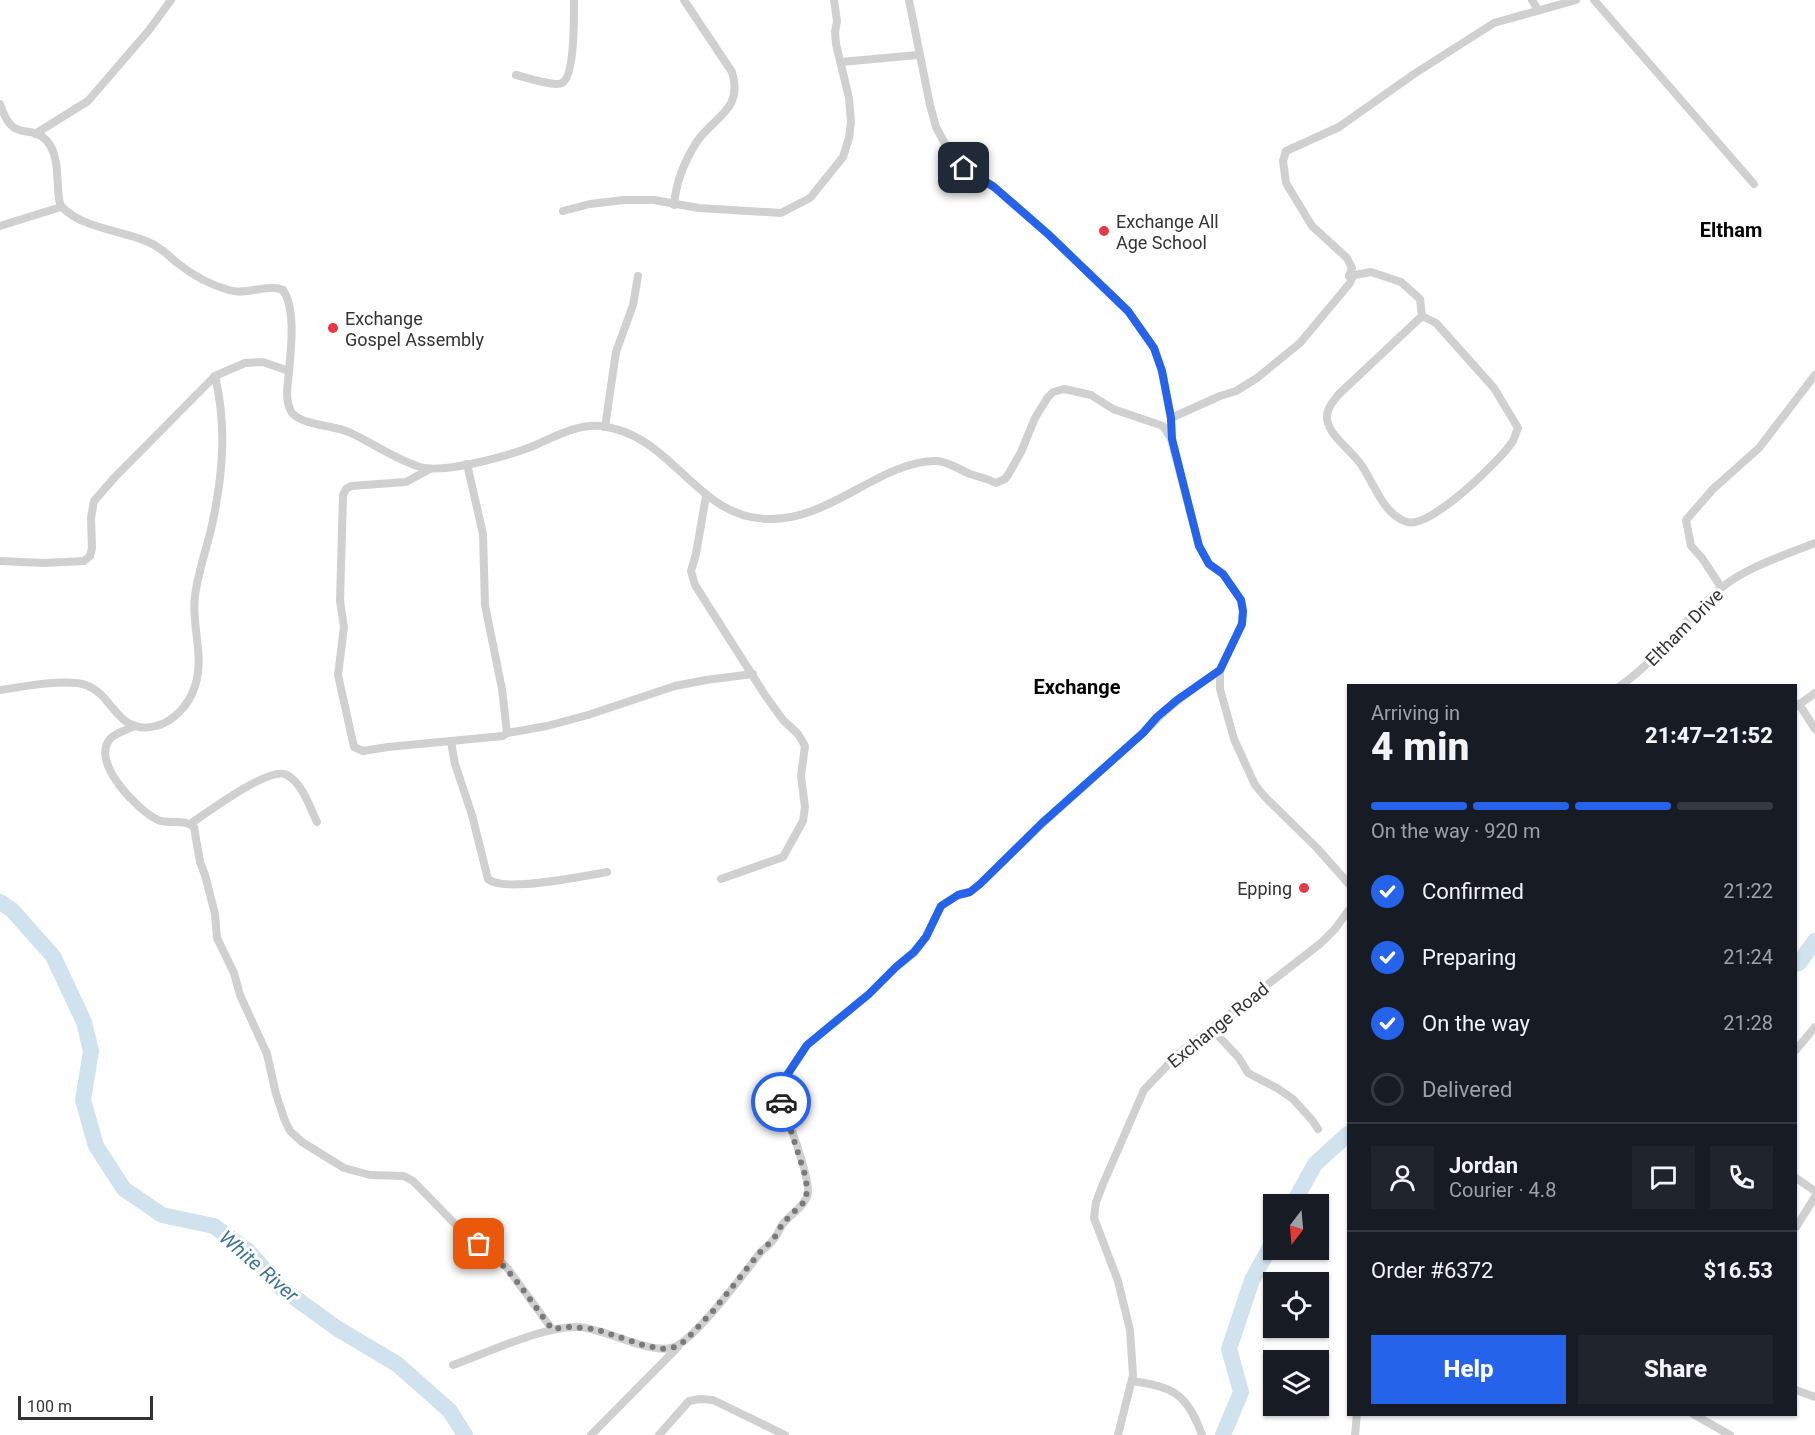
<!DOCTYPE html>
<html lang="en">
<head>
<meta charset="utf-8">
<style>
	:root { --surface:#171b24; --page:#20242c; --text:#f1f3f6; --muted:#9ea1a6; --line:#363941; --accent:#2563eb }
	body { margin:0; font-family:Roboto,sans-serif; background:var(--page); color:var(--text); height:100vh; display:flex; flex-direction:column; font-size:22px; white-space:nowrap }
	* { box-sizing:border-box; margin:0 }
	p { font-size:20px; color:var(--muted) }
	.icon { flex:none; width:33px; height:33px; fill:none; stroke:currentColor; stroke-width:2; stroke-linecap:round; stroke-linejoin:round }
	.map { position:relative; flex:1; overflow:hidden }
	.sheet { position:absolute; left:1347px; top:684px; width:450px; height:732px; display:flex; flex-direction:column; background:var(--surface); border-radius:0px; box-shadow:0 2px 4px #0004 }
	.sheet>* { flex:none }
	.needle { width:39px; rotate:196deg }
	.buttons { position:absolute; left:1263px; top:1194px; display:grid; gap:12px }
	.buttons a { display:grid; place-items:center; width:66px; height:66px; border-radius:0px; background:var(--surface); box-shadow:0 2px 4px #0004; font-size:30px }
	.scale { position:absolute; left:18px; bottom:15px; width:135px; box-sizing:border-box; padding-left:6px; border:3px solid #333; border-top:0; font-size:16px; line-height:21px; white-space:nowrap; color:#333; -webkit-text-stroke:4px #fff; paint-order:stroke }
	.pin { position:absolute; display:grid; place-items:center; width:51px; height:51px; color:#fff; margin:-26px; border-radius:12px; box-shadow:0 3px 9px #0006 }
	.courier { position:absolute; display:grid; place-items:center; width:60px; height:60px; margin:-30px; border:4px solid #2563eb; border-radius:50%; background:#fff; color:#222; box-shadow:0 2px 8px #0007 }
	.headline em { font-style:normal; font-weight:800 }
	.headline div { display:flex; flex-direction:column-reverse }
	.headline { display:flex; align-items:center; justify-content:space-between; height:102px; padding:0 24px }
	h1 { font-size:39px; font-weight:800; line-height:45px }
	.bar { display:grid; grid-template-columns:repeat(4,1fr); gap:9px 6px; align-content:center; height:72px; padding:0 24px }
	.bar i { height:8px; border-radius:4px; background:var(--line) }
	.bar .current { background:var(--accent) }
	.bar p { grid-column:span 4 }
	.line { display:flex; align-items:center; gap:15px; padding:0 24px; border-top:2px solid var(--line) }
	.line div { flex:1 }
	.round { display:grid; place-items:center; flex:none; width:63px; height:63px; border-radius:0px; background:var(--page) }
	ol { padding:0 24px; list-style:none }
	li { display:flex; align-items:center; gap:18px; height:66px }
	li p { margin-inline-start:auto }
	li .icon { padding:6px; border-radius:50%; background:var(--accent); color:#fff; stroke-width:4 }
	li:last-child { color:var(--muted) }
	li i { width:33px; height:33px; border:3px solid var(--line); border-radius:50% }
	.cta { display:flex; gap:12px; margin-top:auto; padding:12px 24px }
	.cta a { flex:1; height:69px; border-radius:0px; background:var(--accent); color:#fff; font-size:24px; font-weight:800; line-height:69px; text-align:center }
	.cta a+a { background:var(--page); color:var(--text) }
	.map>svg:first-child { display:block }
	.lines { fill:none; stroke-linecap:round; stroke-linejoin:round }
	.river { stroke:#cfe2ee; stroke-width:16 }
	.street { stroke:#d0d0d0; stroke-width:8 }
	.done { stroke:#7a7a7a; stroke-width:6; stroke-dasharray:0 10.8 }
	.route { stroke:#2563eb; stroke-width:8 }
	.poi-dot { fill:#e63946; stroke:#fff; stroke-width:2 }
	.labels { text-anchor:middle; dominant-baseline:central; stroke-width:6; stroke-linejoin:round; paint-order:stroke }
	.poi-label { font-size:18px; fill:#333; stroke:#fff; text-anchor:start }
	.street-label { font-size:18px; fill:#333; stroke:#fff }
	.neighbourhood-label { font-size:20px; font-weight:bold; fill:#000; stroke:#fff }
	.water-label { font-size:20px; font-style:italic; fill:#3f7597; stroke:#fff }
</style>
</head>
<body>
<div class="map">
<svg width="1815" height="1435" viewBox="0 0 1815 1435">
	<rect width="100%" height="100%" fill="#fff"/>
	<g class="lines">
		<g class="river">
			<path d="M 0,902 L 12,910 L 53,956 L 84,1022 L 91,1051 L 83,1100 L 96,1146 L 124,1189 L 162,1215 L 214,1226 L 248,1251 L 281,1288 L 338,1329 L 397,1364 L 450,1411 L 465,1435"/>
			<path d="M 1796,964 L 1799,963 L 1815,941"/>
			<path d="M 1293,1204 L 1315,1164 L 1348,1134"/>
			<path d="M 1223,1435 L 1241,1392 L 1229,1349 L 1252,1280 L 1274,1240"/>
		</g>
		<g class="street">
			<path d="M 909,0 L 930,105 L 936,127 L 952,157 L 970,172 L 994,187 L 1048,234 L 1128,311 L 1154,348 L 1162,371 L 1171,418 L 1171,439 L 1199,546 L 1209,564 L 1223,574 L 1235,591 L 1241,600 L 1243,611 L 1242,624 L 1220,670 L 1220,689 L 1234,739 L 1255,785 L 1266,798 L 1317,848 L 1348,883"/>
			<path d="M 1532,0 L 1538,10"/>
			<path d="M 1594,0 L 1754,184"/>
			<path d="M 841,62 L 918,55"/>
			<path d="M 516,75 C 525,77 554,87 562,83 C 575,76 574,15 574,0"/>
			<path d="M 0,104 C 14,146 28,121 47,141 C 63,159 54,198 62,207 C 80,227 122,231 146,241 C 159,246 167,254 176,262 C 191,274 210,285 229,290 C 247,296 266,283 283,290 C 296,309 291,348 289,371 C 288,385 284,400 292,413 C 306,427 333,424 351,433 C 374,444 395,459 420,467 C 444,474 507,456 531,447 C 552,438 576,424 600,426 C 675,434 695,520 771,519 C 832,519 881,461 936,461 C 948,461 960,470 970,474 C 979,477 988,479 996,483 L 1005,479 L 1008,475 L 1021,452 L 1035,418 L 1048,397 L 1053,392 L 1064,389 L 1091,395 L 1113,409 L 1163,426 L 1171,439"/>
			<path d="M 35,134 L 88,101 L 150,29 L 171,0"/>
			<path d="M 674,205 C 676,182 684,162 696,143 C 713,117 744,110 732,72 L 684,0"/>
			<path d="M 563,211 L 590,204 L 624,200 L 654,200 L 699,208 L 781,213 L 810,198 L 843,157 L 849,138 L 851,122 L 849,98 L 836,44 L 835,32 L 837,21 L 834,0"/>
			<path d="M 0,226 L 61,207"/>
			<path d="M 1349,276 L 1371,272 L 1401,282 L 1420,299 L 1422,316 L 1436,323 L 1494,388 L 1518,428 C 1516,432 1515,437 1513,441 C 1500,461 1430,529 1407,522 C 1384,515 1374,484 1362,466 C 1352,450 1330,438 1327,419 C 1326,409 1333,402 1338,395 L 1422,316"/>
			<path d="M 1171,418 L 1220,396 L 1236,391 L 1257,378 L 1300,343 L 1350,283 L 1352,278 L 1349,276 L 1352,268 L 1347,258 L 1312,226 L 1286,183 L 1283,161 L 1286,151 L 1339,127 L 1414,74 L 1494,23 L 1576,0"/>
			<path d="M 605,427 L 616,352 L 633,305 L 638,276"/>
			<path d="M 467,464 L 483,534 L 485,605 L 502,689 L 507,733"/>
			<path d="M 430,469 L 406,482 L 351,486 L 346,489 L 343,495 L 340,601 L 344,627 L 338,675 L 354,747 L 363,751 L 388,747 L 503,736 L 507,733 L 547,726 L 588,715 L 675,686 L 706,680 L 753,674"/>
			<path d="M 706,496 L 696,554 L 691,571 L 695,585 L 765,695 L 783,720 L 798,734 L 805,746 L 801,776 L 805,807 L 803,821 L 783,857 L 721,879"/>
			<path d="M 0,561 L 43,563 L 84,561 L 90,556 L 92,548 L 91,518 L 94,501 L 115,477 L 215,376 L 245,363 L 263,362 L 289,371"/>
			<path d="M 1721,587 L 1702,558 L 1691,546 L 1686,520 L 1713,489 L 1759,448 L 1815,375"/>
			<path d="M 1620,686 C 1659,659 1684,619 1720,589 C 1746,567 1783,556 1815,543"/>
			<path d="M 0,690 C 21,687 67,678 86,685 C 114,695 117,736 156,726 C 174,722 190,703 195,686 C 205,655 191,626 195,596 C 198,572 207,548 212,525 C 223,474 227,427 215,376"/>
			<path d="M 1799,704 L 1815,729"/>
			<path d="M 1797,706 L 1815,693"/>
			<path d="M 135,726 C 127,730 115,733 110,739 C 90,762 138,811 158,820 C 170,825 183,818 194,827 L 200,862 L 205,875 L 215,914 L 217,938 L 234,973 L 240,995 L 267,1054 L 276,1094 L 285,1121 L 290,1131 L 302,1142 L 344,1168 L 370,1175 L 404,1176 L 413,1181 L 463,1232 L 495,1256 L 508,1269 L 552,1329"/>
			<path d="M 451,742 L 455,764 L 472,815 L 488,879 C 503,893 585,876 607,872"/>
			<path d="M 190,824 C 207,813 270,765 287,775 C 303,784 309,806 317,822"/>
			<path d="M 1211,1028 L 1239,1058 L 1248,1073 L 1277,1088 L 1293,1099 L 1312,1120 L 1318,1129"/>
			<path d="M 1796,1050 L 1815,1027"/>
			<path d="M 1796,1178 L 1815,1191"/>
			<path d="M 1796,1227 L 1815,1197"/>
			<path d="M 453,1365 C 487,1353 545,1325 579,1327 C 606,1329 646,1353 671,1348 C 693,1343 744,1273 760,1253 C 764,1248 770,1245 773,1240 C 777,1236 779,1230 782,1225 C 789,1215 806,1206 808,1193 C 809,1178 794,1135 787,1119 C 786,1115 782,1111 781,1107 C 780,1101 780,1095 778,1089 L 807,1045 L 869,994 L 896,967 L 914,953 L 926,937 L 941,906 L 958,895 L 970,892 L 980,884 L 1043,823 L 1143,733 C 1167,707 1191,690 1220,670"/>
			<path d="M 1132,1381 C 1174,1387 1187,1394 1202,1435"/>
			<path d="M 1796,1390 L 1815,1397"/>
			<path d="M 1693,1414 L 1730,1435"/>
			<path d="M 591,1435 L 678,1347"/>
			<path d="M 659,1435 L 689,1401 L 700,1399 L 713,1400 L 785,1435"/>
			<path d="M 1118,1435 L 1133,1375 L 1130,1330 L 1118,1281 L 1094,1218 L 1096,1202 L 1103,1184 L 1144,1090 L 1178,1054 L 1321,943 L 1335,929 L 1348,911"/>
			<path d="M 1355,1435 L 1357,1414"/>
		</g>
	</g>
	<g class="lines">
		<path class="done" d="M 479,1244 C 510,1267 529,1299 552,1329 L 570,1327 L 595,1329 L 643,1345 L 662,1349 L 675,1347 L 685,1341 L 713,1311 L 761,1251 L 773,1240 L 783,1223 L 806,1200 L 807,1187 L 805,1175 L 787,1118 L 781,1106 L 781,1102"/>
		<path class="route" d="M 781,1102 L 778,1089 L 781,1084 L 807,1045 L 869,994 L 896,967 L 914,952 L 926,937 L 941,906 L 958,895 L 970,892 L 980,884 L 1042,823 L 1143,733 L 1157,717 L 1177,700 L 1220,670 L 1242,624 L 1243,611 L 1241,600 L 1223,574 L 1209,564 L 1199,546 L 1172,439 L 1171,418 L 1162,371 L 1154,348 L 1128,311 L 1048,234 L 994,187 L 964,168"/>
	</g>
	<g class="poi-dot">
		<circle cx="1104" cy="231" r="6"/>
		<circle cx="333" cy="328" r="6"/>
		<circle cx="1304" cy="888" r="6"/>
	</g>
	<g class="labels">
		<g class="poi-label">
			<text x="1116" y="221">Exchange All<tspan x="1116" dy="21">Age School</tspan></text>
			<text x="345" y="318">Exchange<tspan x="345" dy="21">Gospel Assembly</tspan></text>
			<text x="1292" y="888" text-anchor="end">Epping</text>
		</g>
		<g class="street-label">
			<text transform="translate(1684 627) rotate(-45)">Eltham Drive</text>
			<text transform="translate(1218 1025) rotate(-39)">Exchange Road</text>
		</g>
		<g class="neighbourhood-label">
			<text x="1731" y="230">Eltham</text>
			<text x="1077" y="687">Exchange</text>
		</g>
		<g class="water-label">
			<text transform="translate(259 1266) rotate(41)">White River</text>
		</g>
	</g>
</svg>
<div class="buttons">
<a><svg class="needle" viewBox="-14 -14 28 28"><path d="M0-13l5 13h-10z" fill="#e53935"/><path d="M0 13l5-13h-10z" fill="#9ea1a6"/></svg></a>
<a><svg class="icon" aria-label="locate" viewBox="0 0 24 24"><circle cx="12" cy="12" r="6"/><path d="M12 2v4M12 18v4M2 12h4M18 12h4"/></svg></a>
<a><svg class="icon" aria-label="layers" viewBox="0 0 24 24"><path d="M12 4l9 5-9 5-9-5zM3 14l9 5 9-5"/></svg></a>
</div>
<div class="scale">100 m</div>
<div class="pin" style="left:479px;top:1244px;background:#ea580c"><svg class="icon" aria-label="bag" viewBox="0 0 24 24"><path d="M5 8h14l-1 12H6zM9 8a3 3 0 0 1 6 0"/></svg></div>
<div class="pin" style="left:964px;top:168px;background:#1f2937"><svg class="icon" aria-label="home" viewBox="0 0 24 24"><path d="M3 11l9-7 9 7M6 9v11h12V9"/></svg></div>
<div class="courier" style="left:781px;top:1102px"><svg class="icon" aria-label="car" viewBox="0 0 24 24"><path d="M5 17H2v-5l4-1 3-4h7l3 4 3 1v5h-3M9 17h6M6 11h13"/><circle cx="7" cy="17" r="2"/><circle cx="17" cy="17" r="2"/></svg></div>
<section class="sheet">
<div class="headline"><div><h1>4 min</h1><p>Arriving in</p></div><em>21:47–21:52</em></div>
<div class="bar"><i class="current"></i><i class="current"></i><i class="current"></i><i></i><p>On the way · 920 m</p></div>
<ol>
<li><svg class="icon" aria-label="check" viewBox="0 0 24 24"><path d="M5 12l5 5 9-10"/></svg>Confirmed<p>21:22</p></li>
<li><svg class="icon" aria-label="check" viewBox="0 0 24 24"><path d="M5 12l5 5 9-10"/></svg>Preparing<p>21:24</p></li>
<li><svg class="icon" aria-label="check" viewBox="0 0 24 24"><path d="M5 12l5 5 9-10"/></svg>On the way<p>21:28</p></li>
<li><i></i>Delivered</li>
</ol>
<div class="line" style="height:108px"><a class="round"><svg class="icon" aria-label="person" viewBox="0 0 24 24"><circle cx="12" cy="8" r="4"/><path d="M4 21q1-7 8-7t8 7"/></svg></a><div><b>Jordan</b><p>Courier · 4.8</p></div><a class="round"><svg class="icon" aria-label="chat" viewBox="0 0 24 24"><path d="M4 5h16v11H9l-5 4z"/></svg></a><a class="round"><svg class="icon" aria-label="phone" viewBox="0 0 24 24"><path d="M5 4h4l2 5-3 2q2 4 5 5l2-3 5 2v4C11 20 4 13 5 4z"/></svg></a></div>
<div class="line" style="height:78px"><div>Order #6372</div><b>$16.53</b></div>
<div class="cta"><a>Help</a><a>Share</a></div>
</section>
</div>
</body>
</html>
